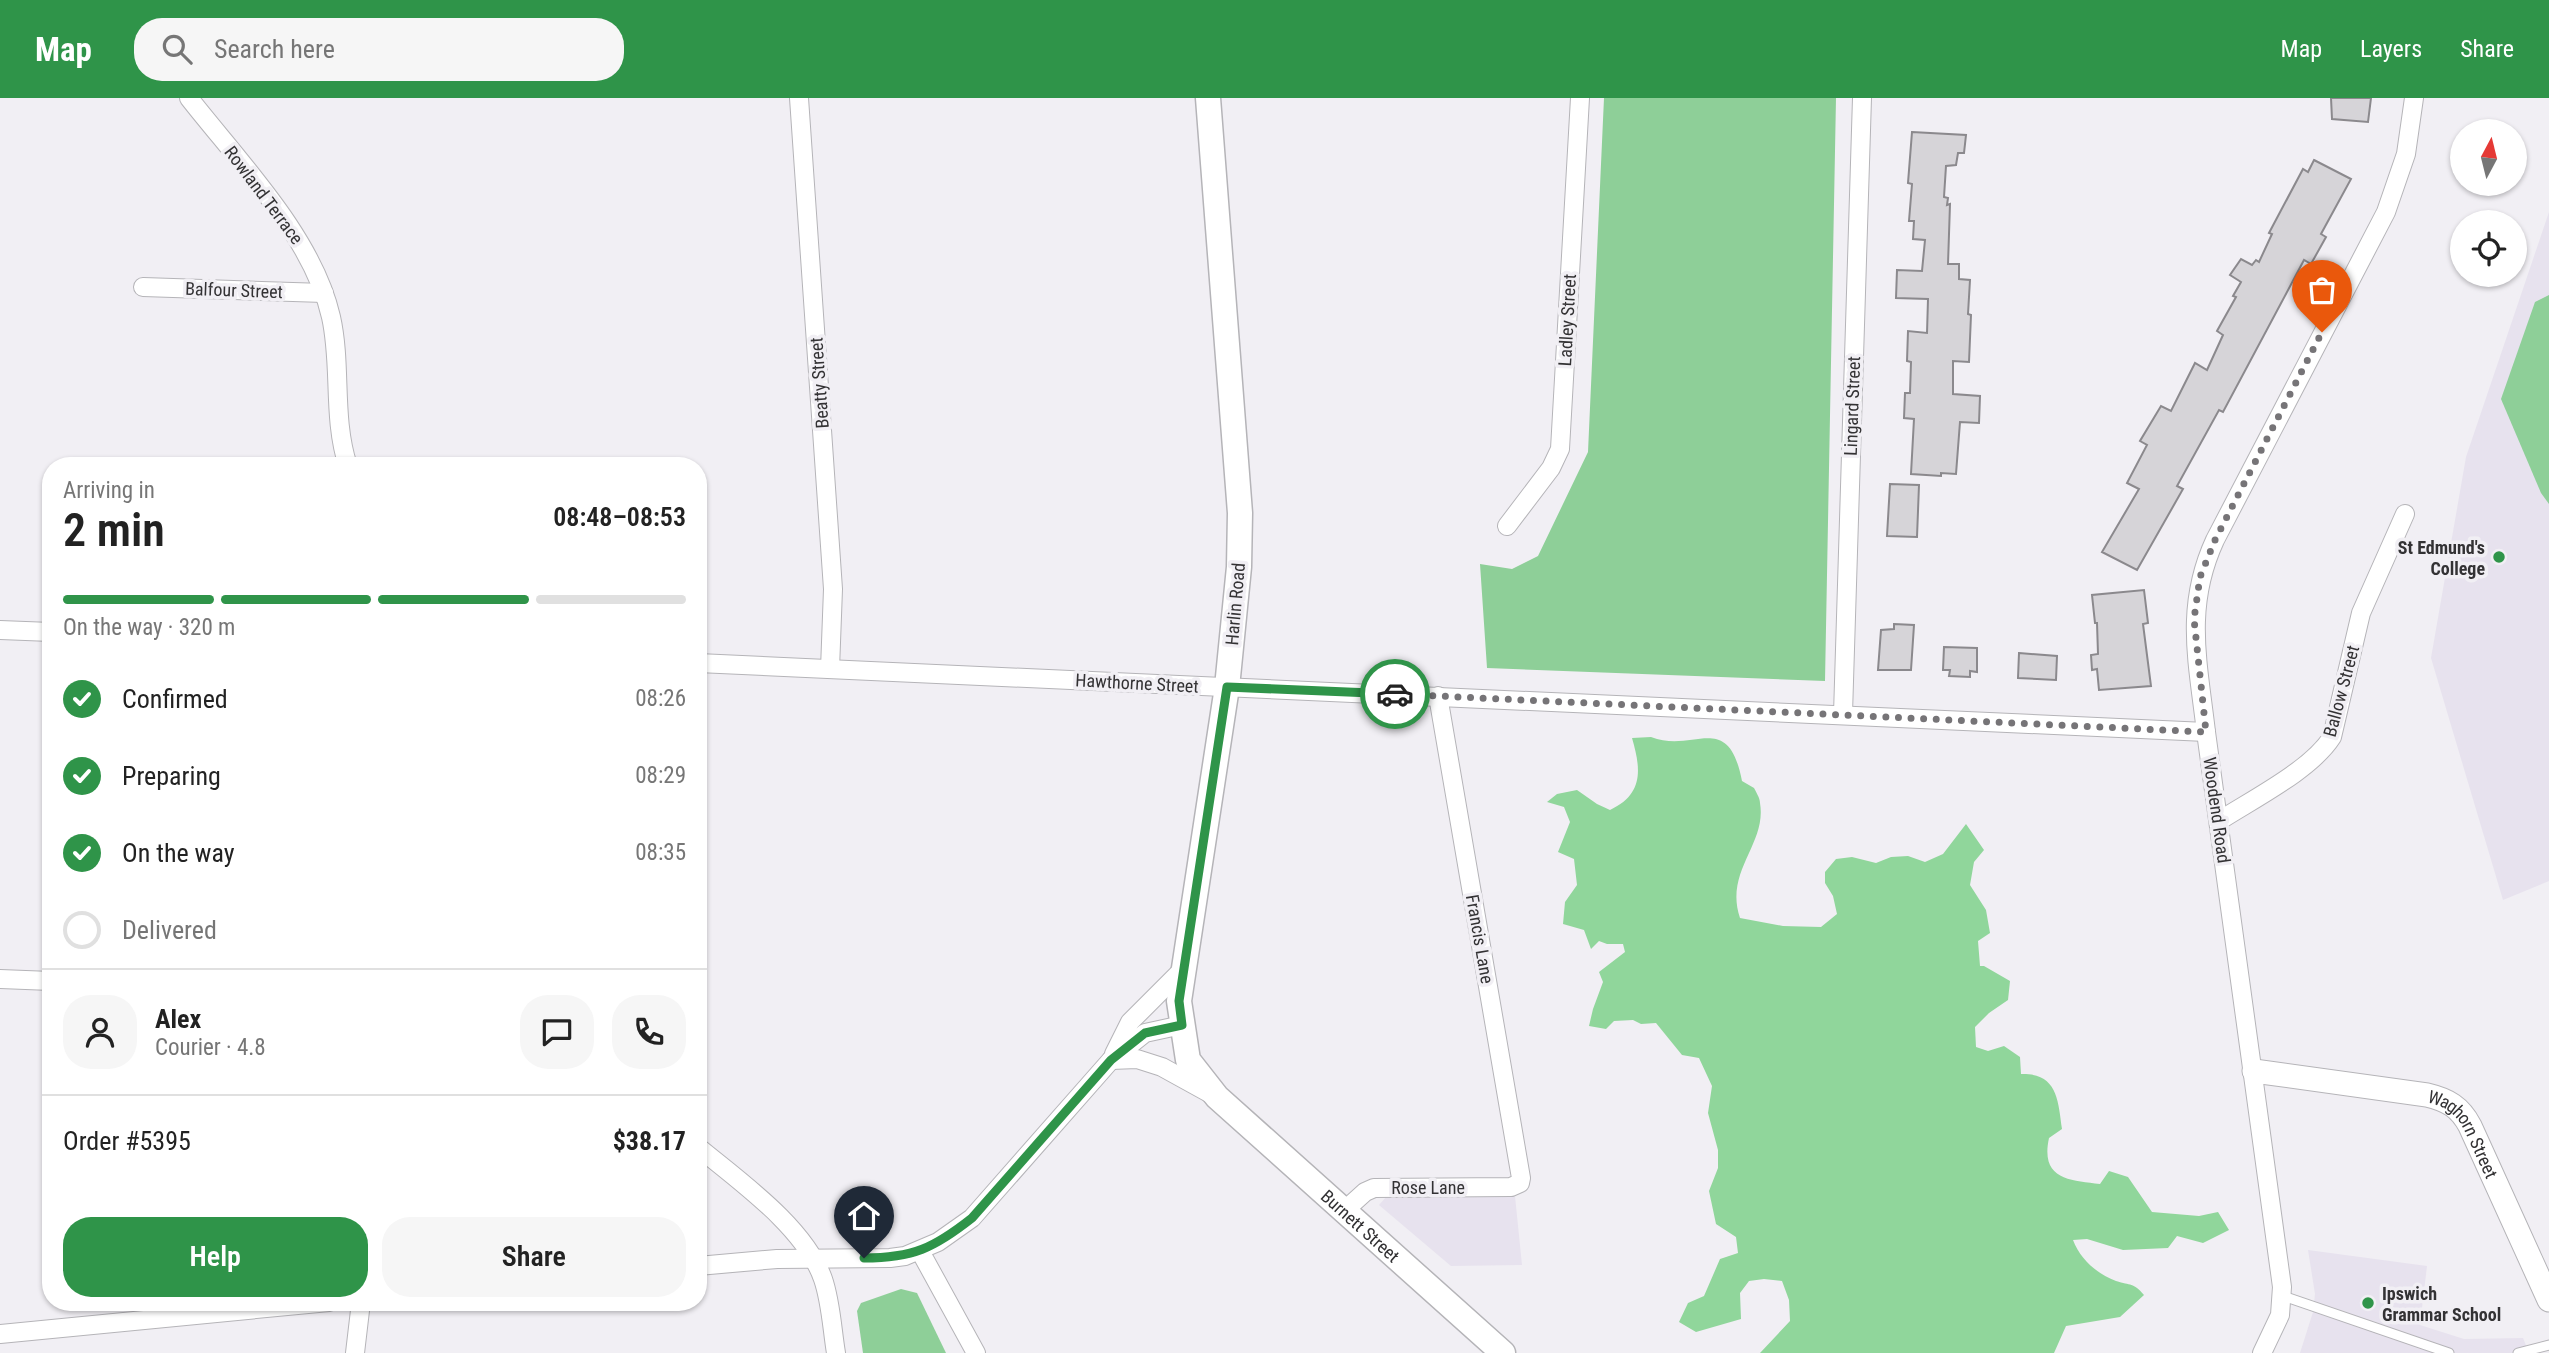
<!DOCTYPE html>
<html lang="en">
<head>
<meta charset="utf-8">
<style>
	:root { --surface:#fff; --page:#f6f6f6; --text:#222; --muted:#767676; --line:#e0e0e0; --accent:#2f9449 }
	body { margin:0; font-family:"Roboto Condensed",sans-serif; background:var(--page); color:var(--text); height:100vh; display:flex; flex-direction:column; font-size:26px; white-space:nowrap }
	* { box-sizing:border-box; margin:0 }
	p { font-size:23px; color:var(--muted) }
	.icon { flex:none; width:38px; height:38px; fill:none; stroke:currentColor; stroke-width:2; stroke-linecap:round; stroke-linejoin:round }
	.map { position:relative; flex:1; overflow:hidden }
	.side { position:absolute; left:42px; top:359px; width:665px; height:854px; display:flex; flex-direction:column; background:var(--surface); border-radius:28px; box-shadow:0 2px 5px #0004 }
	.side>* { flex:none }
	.needle { width:46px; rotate:7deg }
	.buttons { position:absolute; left:2450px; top:21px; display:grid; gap:14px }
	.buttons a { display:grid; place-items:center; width:77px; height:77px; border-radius:50%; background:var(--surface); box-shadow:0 2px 5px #0004; font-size:35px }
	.pin { position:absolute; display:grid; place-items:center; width:60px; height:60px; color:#fff; margin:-72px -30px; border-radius:50% 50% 50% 0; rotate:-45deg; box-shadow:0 0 7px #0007 }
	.pin .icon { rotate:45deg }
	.courier { position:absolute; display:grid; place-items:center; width:70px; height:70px; margin:-35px; border:5px solid #2f9449; border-radius:50%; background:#fff; color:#222; box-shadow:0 2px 9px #0007 }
	.head em { font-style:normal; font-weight:600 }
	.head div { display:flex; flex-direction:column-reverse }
	.head { display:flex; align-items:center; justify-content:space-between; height:119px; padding:0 21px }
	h1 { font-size:46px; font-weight:600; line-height:52px }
	.bar { display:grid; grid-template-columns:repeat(4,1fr); gap:10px 7px; align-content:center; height:84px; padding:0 21px }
	.bar i { height:9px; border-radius:5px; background:var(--line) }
	.bar .active { background:var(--accent) }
	.bar p { grid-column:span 4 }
	.line { display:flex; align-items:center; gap:18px; padding:0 21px; border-top:2px solid var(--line) }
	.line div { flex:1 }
	.round { display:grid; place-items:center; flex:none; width:74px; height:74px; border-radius:28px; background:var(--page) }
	ol { padding:0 21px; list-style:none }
	li { display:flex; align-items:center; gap:21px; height:77px }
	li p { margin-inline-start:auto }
	li .icon { padding:7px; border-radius:50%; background:var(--accent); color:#fff; stroke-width:4 }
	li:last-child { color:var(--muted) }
	li i { width:38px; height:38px; border:4px solid var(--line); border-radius:50% }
	.cta { display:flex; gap:14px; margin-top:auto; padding:14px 21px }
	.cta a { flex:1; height:80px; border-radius:28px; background:var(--accent); color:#fff; font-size:28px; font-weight:600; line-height:80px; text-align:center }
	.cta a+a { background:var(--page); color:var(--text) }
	header { display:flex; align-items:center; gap:42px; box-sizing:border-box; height:98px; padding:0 35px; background:var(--accent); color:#fff }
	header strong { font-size:33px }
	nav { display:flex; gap:38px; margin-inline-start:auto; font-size:24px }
	.search { width:490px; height:63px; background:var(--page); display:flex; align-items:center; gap:18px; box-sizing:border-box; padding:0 24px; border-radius:28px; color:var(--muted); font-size:26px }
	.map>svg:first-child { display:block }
	.built { fill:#e7e2ee }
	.green { fill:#8ecf98 }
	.forest { fill:#90d69b }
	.building { fill:#d6d4d8; stroke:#8b898d; stroke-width:2 }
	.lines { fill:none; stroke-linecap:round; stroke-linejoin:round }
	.service-casing { stroke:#b5b4b8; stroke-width:11 }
	.minor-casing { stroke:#b5b4b8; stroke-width:20 }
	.tertiary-casing { stroke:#b5b4b8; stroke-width:25 }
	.secondary-casing { stroke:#b5b4b8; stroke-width:27 }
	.service { stroke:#fff; stroke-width:9 }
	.minor { stroke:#fff; stroke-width:18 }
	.tertiary { stroke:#fff; stroke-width:23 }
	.secondary { stroke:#fff; stroke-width:24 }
	.done { stroke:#767477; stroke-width:7; stroke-dasharray:0 12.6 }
	.route { stroke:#2f9449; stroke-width:9 }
	.poi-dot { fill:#2f9449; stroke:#f1eff4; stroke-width:2.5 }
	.labels { text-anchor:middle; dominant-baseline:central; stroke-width:7; stroke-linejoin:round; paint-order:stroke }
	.street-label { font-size:18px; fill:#333234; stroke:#f1eff4 }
	.poi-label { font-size:18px; font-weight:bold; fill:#333234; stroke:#f1eff4; text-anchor:end }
</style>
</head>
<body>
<header>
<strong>Map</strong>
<div class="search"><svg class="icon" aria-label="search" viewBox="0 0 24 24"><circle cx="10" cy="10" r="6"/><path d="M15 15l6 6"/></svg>Search here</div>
<nav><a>Map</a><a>Layers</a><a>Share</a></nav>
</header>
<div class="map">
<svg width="2549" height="1255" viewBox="0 0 2549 1255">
	<rect width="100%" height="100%" fill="#f1eff4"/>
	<g class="built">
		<path d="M 2549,114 L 2549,783 L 2503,802 L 2431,560 L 2466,359 Z"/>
		<path d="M 1388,1097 L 1515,1098 L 1522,1167 L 1451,1168 L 1379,1107 Z"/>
		<path d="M 2308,1152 L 2427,1168 L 2420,1227 L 2464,1241 L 2523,1240 L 2529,1255 L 2300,1255 L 2313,1214 L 2315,1196 Z"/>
	</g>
	<g class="green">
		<path d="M 1604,0 L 1836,0 L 1825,583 L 1487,570 L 1480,466 L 1512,471 L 1538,458 L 1588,354 Z"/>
		<path d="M 2549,197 L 2549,406 L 2541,395 L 2501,301 L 2535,204 Z"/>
		<path d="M 901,1191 L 917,1195 L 946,1255 L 863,1255 L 857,1213 L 861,1205 Z"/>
	</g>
	<path class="forest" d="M 1651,639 C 1694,656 1728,611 1742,683 L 1754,690 C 1756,694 1760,700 1760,705 C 1767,746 1724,773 1740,820 L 1783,828 L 1821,829 L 1837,816 L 1833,798 L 1825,785 L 1825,774 L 1836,761 L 1852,759 L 1876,765 L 1891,759 L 1908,758 L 1925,764 L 1943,756 L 1966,726 L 1984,752 L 1974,764 L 1970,787 L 1986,812 L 1990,835 L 1978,843 L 1980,868 L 1984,868 L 2010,883 L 2008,902 L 1989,915 L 1975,929 L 1976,949 L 1988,953 L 2004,948 L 2020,959 L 2021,976 C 2057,975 2058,1001 2062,1031 L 2049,1040 C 2040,1082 2070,1082 2100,1086 L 2109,1073 L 2128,1079 L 2152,1114 L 2199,1118 L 2218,1114 L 2229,1132 L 2203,1145 L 2177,1138 L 2168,1150 L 2123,1152 L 2087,1141 L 2073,1142 C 2080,1161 2097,1176 2116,1183 C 2131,1188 2133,1184 2144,1197 L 2120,1219 L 2066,1228 L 2054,1255 L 1760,1255 L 1790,1223 L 1789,1202 L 1782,1183 L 1764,1181 L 1749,1183 L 1740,1195 L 1741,1221 L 1696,1234 L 1679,1224 L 1688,1205 L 1704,1198 L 1720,1161 L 1738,1155 L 1736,1139 L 1716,1126 L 1709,1093 L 1718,1070 L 1718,1052 L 1708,1015 L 1712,988 L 1699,960 L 1682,957 L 1656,925 L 1641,926 L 1633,922 L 1614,923 L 1606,931 L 1589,928 L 1593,911 L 1603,884 L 1599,874 L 1625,854 L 1623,846 L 1607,846 L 1599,843 L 1591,851 L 1584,832 L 1563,826 L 1565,804 L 1577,787 L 1574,761 L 1558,754 L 1570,724 L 1564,709 L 1547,704 L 1557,696 L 1577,692 L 1597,706 L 1610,712 C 1644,696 1641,671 1632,640 Z"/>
	<g class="building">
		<path d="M 2331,0 L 2371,0 L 2368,24 L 2332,21 Z"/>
		<path d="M 1912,34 L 1966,37 L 1964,55 L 1958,55 L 1956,67 L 1946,68 L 1944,99 L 1948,100 L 1947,107 L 1950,106 L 1948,166 L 1959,166 L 1959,181 L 1970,182 L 1968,216 L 1971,217 L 1969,264 L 1953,263 L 1953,296 L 1980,298 L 1979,325 L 1960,324 L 1956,376 L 1941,375 L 1941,378 L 1911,376 L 1914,321 L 1904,320 L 1905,295 L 1910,295 L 1911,264 L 1907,263 L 1908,233 L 1927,235 L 1928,201 L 1896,200 L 1897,172 L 1922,173 L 1925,142 L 1913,141 L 1914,123 L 1909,123 L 1912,86 L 1908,85 Z"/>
		<path d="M 2314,62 L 2351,81 L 2321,136 L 2326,139 L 2311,166 L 2304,162 L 2223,314 L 2219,312 L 2177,388 L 2183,391 L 2137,472 L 2102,454 L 2139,391 L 2127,385 L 2147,347 L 2140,343 L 2161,308 L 2171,313 L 2195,265 L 2207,272 L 2223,237 L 2217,233 L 2236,199 L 2233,198 L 2241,184 L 2230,177 L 2241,161 L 2252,167 L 2256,162 L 2259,164 L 2272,136 L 2269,135 L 2303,71 L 2308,74 Z"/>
		<path d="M 1890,386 L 1919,387 L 1917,439 L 1887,438 Z"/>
		<path d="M 2144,492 L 2148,525 L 2143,526 L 2151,588 L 2099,592 L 2097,571 L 2092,572 L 2091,557 L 2098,556 L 2097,525 L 2095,525 L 2092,497 Z"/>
		<path d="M 1894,526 L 1914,527 L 1911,572 L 1878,572 L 1881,532 L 1894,531 Z"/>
		<path d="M 1944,549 L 1977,550 L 1977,574 L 1970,573 L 1970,579 L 1949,578 L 1950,572 L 1943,572 Z"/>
		<path d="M 2019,555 L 2057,558 L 2056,582 L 2018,580 Z"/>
	</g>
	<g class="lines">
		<g class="service-casing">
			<g id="service">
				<path d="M 2283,1198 L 2449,1255"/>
				<path d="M 2518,1255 L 2549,1247"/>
			</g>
		</g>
		<g class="minor-casing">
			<g id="minor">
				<path d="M 189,0 C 239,64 313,139 331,219 C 342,268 332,319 348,368"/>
				<path d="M 799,0 L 833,491 L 830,571"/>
				<path d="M 143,189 L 324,195"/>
				<path d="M 1507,428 L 1551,370 L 1560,351 L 1580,0"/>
				<path d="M 0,532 L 51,534"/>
				<path d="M 698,565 L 2206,634"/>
				<path d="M 1843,616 L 1862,0"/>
				<path d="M 2219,723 C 2253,701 2311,672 2332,639 L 2361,515 L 2405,416"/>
				<path d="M 0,881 L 51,883"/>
				<path d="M 1114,956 L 1130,924 L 1186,868"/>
				<path d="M 1111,962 L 1137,961 L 1162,969 L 1211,996"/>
				<path d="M 698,1049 C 739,1083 805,1129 823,1181 C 831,1204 832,1231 836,1255"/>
				<path d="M 1344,1113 L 1365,1094 L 1374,1090 L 1511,1089 L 1520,1085 L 1521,1080 L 1438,598"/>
				<path d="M 920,1153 L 976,1255"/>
				<path d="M 698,1168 L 777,1161 L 890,1160 L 905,1158 L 938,1144 L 972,1120 L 1111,962 L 1145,935 L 1182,927"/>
				<path d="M 0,1236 L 329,1204"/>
				<path d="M 355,1255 L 361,1204"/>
				<path d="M 2262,1255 L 2280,1217 L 2282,1189 L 2206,634 C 2198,564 2184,509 2215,442 L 2386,114 L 2406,56 L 2414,0"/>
			</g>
		</g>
		<g class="tertiary-casing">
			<g id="tertiary">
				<path id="s1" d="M 2254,973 L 2427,997 C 2448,1002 2460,1009 2470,1028 L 2549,1202"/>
			</g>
		</g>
		<g class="secondary-casing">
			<g id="secondary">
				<path id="s2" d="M 1208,0 L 1240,415 L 1239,469 L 1227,589 L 1179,903 L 1188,962 L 1217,999 L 1503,1255"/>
			</g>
		</g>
		<use href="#service" class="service"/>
		<use href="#minor" class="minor"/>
		<use href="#tertiary" class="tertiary"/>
		<use href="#secondary" class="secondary"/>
	</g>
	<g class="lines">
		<path class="done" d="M 1395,596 L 2206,634 L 2194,521 L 2200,479 L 2215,442 L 2322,234"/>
		<path class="route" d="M 864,1160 C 913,1160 934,1150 972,1120 L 1111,962 L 1145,935 L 1182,927 L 1179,903 L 1227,589 L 1395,596"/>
	</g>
	<g class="poi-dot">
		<circle cx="2499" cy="459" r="7"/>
		<circle cx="2368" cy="1205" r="7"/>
	</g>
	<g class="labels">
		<g class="street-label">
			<text transform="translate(264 97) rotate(53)">Rowland Terrace</text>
			<text transform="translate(234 192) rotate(2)">Balfour Street</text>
			<text transform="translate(1567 222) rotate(-87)">Ladley Street</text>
			<text transform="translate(819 285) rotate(-94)">Beatty Street</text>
			<text transform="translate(1852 308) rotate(-88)">Lingard Street</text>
			<text transform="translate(1235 506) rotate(-85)">Harlin Road</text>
			<text transform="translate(1137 585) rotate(3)">Hawthorne Street</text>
			<text transform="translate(2341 593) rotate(-75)">Ballow Street</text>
			<text transform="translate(2217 712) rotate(82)">Woodend Road</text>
			<text transform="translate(1480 841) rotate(80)">Francis Lane</text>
			<text stroke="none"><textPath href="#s1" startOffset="231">Waghorn Street</textPath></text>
			<text x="1428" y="1089">Rose Lane</text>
			<text stroke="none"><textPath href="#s2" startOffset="1208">Burnett Street</textPath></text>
		</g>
		<g class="poi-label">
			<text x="2485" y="449">St Edmund's<tspan x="2485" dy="21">College</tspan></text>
			<text x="2382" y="1195" text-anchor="start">Ipswich<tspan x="2382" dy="21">Grammar School</tspan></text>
		</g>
	</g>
</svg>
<div class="buttons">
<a><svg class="needle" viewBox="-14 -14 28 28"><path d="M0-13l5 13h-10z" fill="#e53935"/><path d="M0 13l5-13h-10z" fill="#767676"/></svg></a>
<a><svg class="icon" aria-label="locate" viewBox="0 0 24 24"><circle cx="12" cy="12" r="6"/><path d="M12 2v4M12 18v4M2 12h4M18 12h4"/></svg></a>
</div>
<div class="pin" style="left:2322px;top:234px;background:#ea580c"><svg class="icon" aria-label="bag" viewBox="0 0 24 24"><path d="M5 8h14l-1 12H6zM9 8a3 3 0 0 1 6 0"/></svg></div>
<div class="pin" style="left:864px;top:1160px;background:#1f2937"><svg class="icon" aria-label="home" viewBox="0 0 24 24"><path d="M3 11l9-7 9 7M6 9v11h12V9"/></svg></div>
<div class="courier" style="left:1395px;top:596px"><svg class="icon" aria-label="car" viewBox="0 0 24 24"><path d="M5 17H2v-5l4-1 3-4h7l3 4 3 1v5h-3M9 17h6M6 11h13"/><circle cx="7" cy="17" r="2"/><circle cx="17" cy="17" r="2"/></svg></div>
<section class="side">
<div class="head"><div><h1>2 min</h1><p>Arriving in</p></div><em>08:48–08:53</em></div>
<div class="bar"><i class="active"></i><i class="active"></i><i class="active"></i><i></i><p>On the way · 320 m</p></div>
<ol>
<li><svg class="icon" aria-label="check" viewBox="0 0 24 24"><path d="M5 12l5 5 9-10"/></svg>Confirmed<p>08:26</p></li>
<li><svg class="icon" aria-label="check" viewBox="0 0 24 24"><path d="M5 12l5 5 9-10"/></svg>Preparing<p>08:29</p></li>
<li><svg class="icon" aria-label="check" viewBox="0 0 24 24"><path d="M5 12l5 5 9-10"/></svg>On the way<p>08:35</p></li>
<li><i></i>Delivered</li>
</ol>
<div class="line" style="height:126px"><a class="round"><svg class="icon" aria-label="person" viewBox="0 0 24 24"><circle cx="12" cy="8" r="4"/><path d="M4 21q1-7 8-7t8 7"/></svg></a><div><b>Alex</b><p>Courier · 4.8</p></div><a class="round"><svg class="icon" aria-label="chat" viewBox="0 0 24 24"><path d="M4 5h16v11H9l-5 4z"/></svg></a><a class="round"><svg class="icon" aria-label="phone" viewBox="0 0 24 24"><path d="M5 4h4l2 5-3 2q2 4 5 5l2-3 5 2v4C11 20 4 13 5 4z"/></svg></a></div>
<div class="line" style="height:91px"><div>Order #5395</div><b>$38.17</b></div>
<div class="cta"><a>Help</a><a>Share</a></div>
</section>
</div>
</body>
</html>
